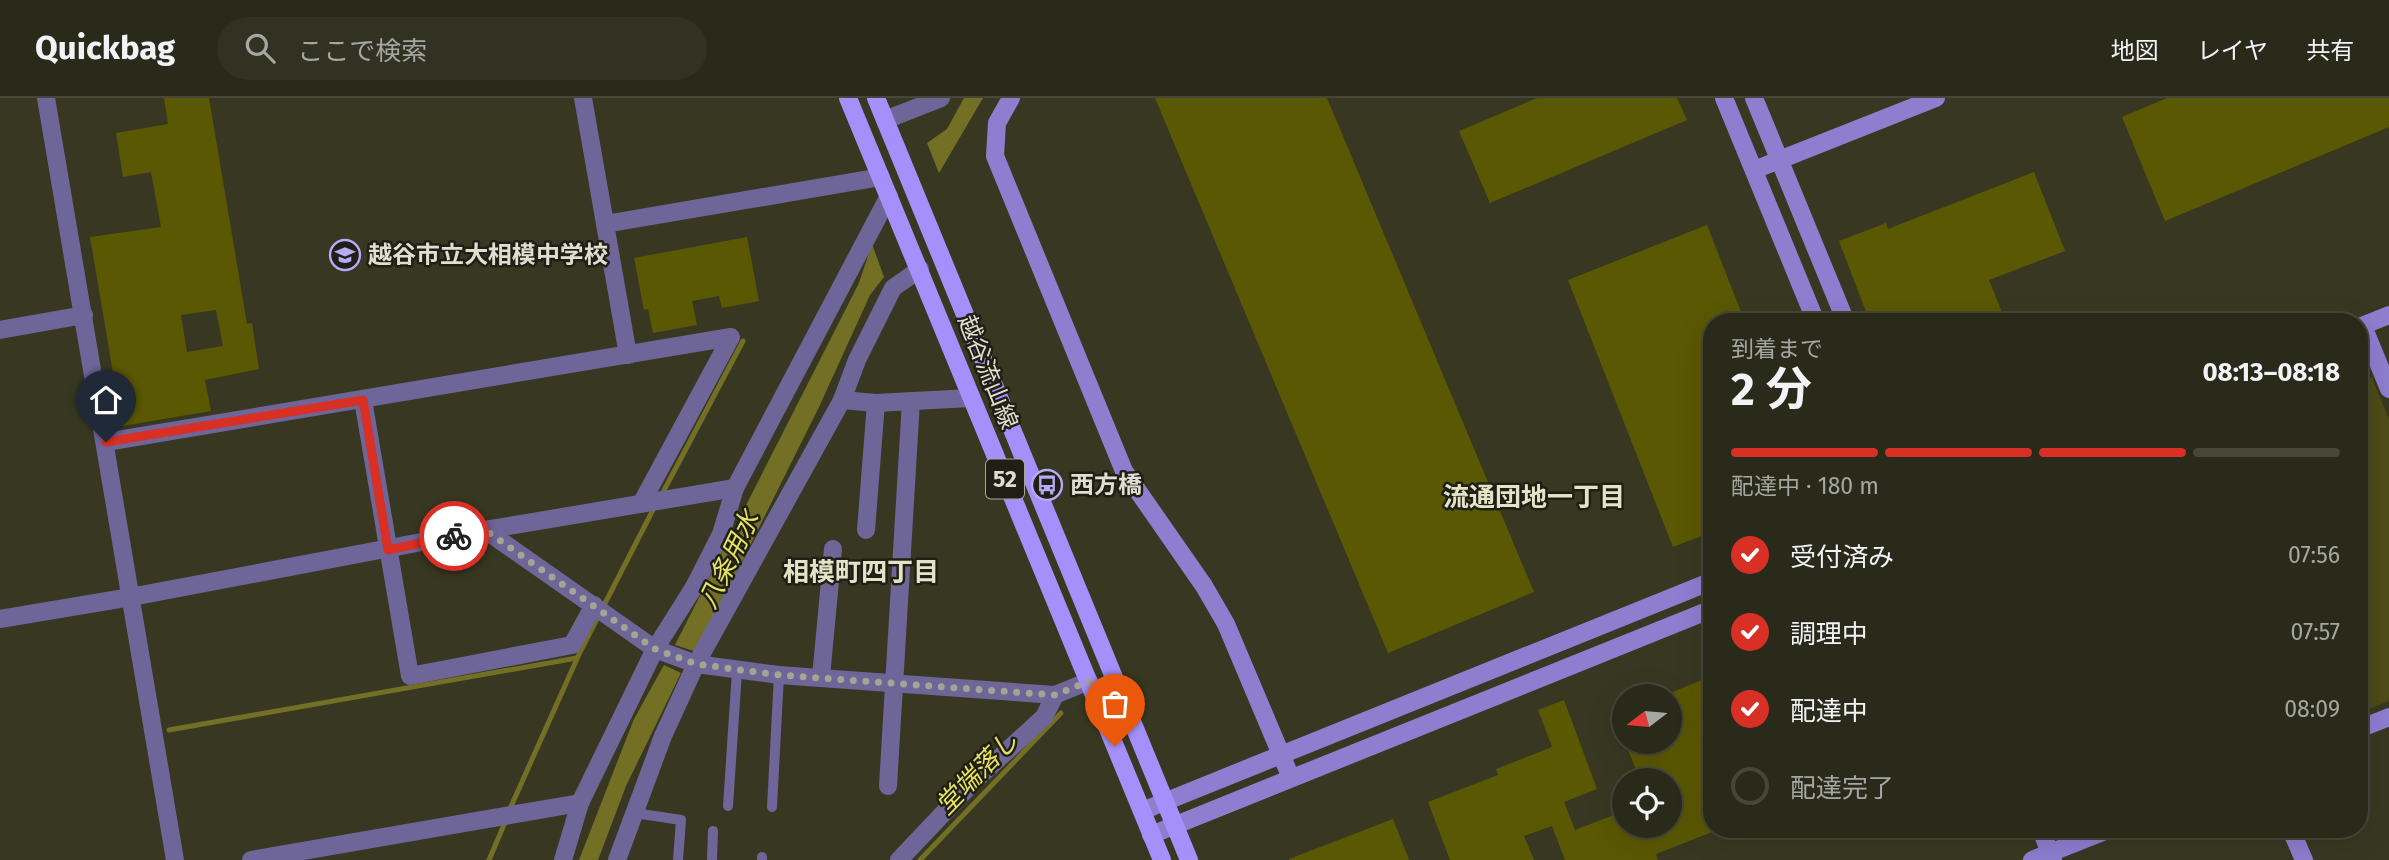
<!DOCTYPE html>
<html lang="ja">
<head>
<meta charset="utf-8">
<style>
	:root { --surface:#2a2a1a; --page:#323223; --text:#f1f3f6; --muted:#a5a7a2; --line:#464639; --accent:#d93025 }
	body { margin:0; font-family:"Fira Sans","Noto Sans JP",sans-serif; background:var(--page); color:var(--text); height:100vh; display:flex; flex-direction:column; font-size:26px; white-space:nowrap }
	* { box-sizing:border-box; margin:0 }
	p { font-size:23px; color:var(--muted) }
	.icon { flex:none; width:38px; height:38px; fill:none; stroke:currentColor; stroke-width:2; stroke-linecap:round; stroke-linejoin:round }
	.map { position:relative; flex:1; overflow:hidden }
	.details { position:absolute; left:1703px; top:215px; width:665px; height:525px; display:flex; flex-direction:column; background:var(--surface); border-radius:28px; box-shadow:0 7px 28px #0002,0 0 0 2px var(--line) }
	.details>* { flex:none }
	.needle { width:46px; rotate:254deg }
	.fabs { position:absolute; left:1612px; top:586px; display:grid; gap:14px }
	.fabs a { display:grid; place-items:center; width:70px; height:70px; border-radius:50%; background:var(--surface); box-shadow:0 7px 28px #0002,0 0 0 2px var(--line); font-size:35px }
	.pin { position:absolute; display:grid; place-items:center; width:60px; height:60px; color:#fff; margin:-72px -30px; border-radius:50% 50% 50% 0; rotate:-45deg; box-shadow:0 0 7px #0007 }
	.pin .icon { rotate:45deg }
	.courier { position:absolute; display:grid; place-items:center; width:70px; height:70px; margin:-35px; border:5px solid #d93025; border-radius:50%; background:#fff; color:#222; box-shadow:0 2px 9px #0007 }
	.head em { font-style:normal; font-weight:700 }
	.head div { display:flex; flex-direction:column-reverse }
	.head { display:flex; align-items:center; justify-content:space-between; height:119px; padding:0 28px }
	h1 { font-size:46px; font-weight:700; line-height:52px }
	.bar { display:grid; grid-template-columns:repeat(4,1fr); gap:10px 7px; align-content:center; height:84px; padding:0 28px }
	.bar i { height:9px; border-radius:5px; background:var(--line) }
	.bar .on { background:var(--accent) }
	.bar p { grid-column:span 4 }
	ol { padding:0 28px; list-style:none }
	li { display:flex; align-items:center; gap:21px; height:77px }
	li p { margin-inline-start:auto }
	li .icon { padding:7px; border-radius:50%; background:var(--accent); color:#fff; stroke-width:4 }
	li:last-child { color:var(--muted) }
	li i { width:38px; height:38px; border:4px solid var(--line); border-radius:50% }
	header { display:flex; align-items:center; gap:42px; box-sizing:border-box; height:98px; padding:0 35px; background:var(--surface); border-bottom:2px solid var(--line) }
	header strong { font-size:33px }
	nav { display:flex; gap:38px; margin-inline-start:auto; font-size:24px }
	.search { width:490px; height:63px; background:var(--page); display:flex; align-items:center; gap:18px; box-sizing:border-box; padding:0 24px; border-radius:38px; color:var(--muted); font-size:26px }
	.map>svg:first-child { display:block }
	.green { fill:#4d4b18 }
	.water { fill:#737026 }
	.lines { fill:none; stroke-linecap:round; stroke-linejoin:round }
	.stream { stroke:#737026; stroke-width:5 }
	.building { fill:#5b5803; fill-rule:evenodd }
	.lane { stroke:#6e6599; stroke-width:10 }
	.street { stroke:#6e6599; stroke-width:18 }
	.secondary { stroke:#8d7ed0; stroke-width:18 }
	.primary { stroke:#a590fb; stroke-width:18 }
	.done { stroke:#a4a494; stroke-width:7; stroke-dasharray:0 12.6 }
	.route { stroke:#d93025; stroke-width:9 }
	.labels { text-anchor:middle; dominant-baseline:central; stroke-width:5; stroke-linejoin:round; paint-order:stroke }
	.shield { fill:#1f1f15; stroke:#a5a599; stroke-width:2 }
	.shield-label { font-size:23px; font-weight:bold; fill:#deded1 }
	.poi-label { font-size:24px; font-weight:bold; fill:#deded1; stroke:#1f1f15; text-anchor:start }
	.street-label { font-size:24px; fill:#deded1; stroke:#1f1f15 }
	.neighbourhood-label { font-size:26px; font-weight:bold; fill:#e3e3c8; stroke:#1f1f15 }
	.water-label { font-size:26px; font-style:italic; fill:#e6e262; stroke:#1f1f15 }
</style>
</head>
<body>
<header>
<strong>Quickbag</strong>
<div class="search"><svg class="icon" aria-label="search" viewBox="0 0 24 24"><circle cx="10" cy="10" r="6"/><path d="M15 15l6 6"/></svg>ここで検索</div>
<nav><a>地図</a><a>レイヤ</a><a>共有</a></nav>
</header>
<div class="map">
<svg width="2389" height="762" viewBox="0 0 2389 762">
	<rect width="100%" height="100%" fill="#383822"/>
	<path class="green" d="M 2359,278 L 2372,280 L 2389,321 L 2389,603 L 2359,615 Z"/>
	<g class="water">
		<path d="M 964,0 L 983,0 L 939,75 L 927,45 L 947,31 Z"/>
		<path d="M 872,146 L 884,179 L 870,197 L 819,309 L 697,554 L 675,547 L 859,185 Z"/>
		<path d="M 664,567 L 681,575 L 626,688 L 598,762 L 579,762 L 634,621 Z"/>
	</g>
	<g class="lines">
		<g class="stream">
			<path d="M 661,398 L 743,243"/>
			<path d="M 169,632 L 577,560"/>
			<path d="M 509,713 L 580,554 L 656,406"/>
			<path d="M 489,762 L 506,722"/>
			<path d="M 920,762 L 1061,615"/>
		</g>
	</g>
	<g class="building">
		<path d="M 164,0 L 209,0 L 247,226 L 252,225 L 259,271 L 205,282 L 211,313 L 122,328 L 90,139 L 161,129 L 151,74 L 123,79 L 116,35 L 168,26 ZM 216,212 L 223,248 L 187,254 L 181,217 Z"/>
		<path d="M 1155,0 L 1327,0 L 1534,494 L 1388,555 Z"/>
		<path d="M 1537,0 L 1677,0 L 1687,22 L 1490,105 L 1459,33 Z"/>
		<path d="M 2167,0 L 2389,0 L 2389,29 L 2165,123 L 2122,19 Z"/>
		<path d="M 2034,74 L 2065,153 L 1989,182 L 2006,224 L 1870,224 L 1839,143 L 1886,125 L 1888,131 Z"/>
		<path d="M 1707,127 L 1745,224 L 1712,224 L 1712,434 L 1673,449 L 1568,182 Z"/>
		<path d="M 747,139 L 759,203 L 722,210 L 719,198 L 692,203 L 697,227 L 653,235 L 648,211 L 644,212 L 634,160 Z"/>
		<path d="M 1712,578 L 1712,734 L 1656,756 L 1658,762 L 1565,762 L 1552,728 L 1524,738 L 1534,762 L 1450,762 L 1428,704 L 1498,677 L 1496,671 L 1552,649 L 1538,612 L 1564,602 L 1597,691 L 1564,704 L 1575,732 L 1624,713 L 1624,728 L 1670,728 L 1670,682 L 1640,682 L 1625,644 L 1670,644 L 1670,595 Z"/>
		<path d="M 1393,721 L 1409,762 L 1289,762 L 1289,761 Z"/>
	</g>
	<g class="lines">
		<g class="lane">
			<path d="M 728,708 L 737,573"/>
			<path d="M 772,709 L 779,577"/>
			<path d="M 635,715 L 681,722 L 678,762"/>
			<path d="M 712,762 L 713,733"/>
			<path d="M 762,762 L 762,759"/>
		</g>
		<g class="street">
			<path d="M 46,0 L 175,762"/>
			<path d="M 583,0 L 628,257"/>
			<path d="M 885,22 L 941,0"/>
			<path d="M 605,126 L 881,79"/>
			<path d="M 0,232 L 84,217"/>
			<path d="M 363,302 L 410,578 L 572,547 L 594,507"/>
			<path d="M 842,302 L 876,305 L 971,300"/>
			<path d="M 106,344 L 731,239 L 641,406"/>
			<path d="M 485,432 L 735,390"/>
			<path d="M 866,432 L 876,305"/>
			<path d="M 0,521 L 131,499 L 485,432 L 655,551 L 696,566 L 779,577 L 1055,597 L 1089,583"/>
			<path d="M 821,579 L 833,451"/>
			<path d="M 888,688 L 911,303"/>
			<path d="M 251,762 L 580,705"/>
			<path d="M 563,762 L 580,705 L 655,551 L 694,489 L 721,436 L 735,390 L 889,98"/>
			<path d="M 617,762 L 663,638 L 696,566 L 842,302 L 857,262 L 893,190 L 920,171"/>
			<path d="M 899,762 L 973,684 L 1044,619 L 1055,597"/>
		</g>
		<g class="secondary">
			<path d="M 1011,0 L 997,25 L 995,58 L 1124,373 L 1204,488 L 1226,526 L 1291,680"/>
			<path d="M 1724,0 L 1816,224"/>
			<path d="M 1754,0 L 1846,224"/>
			<path d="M 1754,72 L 1936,0"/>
			<path d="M 2363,228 L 2389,291"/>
			<path d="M 2359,229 L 2389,217"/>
			<path d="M 2359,631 L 2389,619"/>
			<path d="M 1142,713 L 1712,483"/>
			<path d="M 2041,732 L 2053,762"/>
			<path d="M 2291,732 L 2304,762"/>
			<path d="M 1151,737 L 1712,511"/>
			<path d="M 2032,762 L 2108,732"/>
		</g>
		<g class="primary">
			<path d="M 848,0 L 1162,762"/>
			<path d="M 876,0 L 1189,762"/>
		</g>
	</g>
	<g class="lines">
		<path class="done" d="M 454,438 L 485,432 L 655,551 L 696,566 L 779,577 L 1055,597 L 1089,583 L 1115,648"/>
		<path class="route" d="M 106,344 L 363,302 L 388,452 L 454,438"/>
	</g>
	<defs>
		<g id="school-ring" transform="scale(1.575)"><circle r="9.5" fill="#1f1f15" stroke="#b7abf8" stroke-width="1.5"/><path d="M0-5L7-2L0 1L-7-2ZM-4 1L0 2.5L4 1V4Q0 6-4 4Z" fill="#b7abf8"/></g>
		<g id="bus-ring" transform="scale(1.575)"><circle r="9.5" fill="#1f1f15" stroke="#b7abf8" stroke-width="1.5"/><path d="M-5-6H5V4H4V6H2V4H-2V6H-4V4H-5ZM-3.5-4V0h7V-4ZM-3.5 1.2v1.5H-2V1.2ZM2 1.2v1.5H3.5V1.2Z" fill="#b7abf8"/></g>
	</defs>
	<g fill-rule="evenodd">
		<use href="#school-ring" x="345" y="157"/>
		<use href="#bus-ring" x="1047" y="387"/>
	</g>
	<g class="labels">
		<rect class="shield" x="986" y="361.5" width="38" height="39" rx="5"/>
		<g class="shield-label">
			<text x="1005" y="381">52</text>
		</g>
		<g class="poi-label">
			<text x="368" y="157">越谷市立大相模中学校</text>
			<text x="1070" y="387">西方橋</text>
		</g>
		<g class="street-label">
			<text transform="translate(988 274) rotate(68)">越谷流山線</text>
		</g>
		<g class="neighbourhood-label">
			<text x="1534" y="399">流通団地一丁目</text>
			<text x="861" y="474">相模町四丁目</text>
		</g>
		<g class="water-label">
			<text transform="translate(729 462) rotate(-64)">八条用水</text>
			<text transform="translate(977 675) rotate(-46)">堂端落し</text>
		</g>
	</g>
</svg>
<div class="fabs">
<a><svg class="needle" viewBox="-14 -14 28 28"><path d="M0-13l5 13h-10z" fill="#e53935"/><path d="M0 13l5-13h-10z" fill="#a5a7a2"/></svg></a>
<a><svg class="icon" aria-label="locate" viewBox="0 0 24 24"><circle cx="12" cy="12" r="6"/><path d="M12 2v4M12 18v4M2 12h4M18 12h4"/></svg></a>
</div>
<div class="pin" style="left:1115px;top:648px;background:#ea580c"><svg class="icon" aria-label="bag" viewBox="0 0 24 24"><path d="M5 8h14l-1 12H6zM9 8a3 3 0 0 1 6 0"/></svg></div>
<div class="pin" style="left:106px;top:344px;background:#1f2937"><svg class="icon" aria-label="home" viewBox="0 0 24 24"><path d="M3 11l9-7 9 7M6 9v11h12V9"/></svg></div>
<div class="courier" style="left:454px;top:438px"><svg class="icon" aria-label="bike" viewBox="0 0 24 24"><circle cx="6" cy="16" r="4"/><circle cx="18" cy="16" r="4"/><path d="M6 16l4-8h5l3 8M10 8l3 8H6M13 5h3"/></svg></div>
<section class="details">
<div class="head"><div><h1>2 分</h1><p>到着まで</p></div><em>08:13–08:18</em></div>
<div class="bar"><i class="on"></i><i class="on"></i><i class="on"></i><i></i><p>配達中 · 180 m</p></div>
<ol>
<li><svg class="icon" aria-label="check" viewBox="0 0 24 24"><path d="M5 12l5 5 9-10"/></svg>受付済み<p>07:56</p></li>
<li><svg class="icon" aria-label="check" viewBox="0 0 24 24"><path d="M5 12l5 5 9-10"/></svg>調理中<p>07:57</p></li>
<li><svg class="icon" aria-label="check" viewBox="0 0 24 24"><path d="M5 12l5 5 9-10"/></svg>配達中<p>08:09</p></li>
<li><i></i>配達完了</li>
</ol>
</section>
</div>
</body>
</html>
